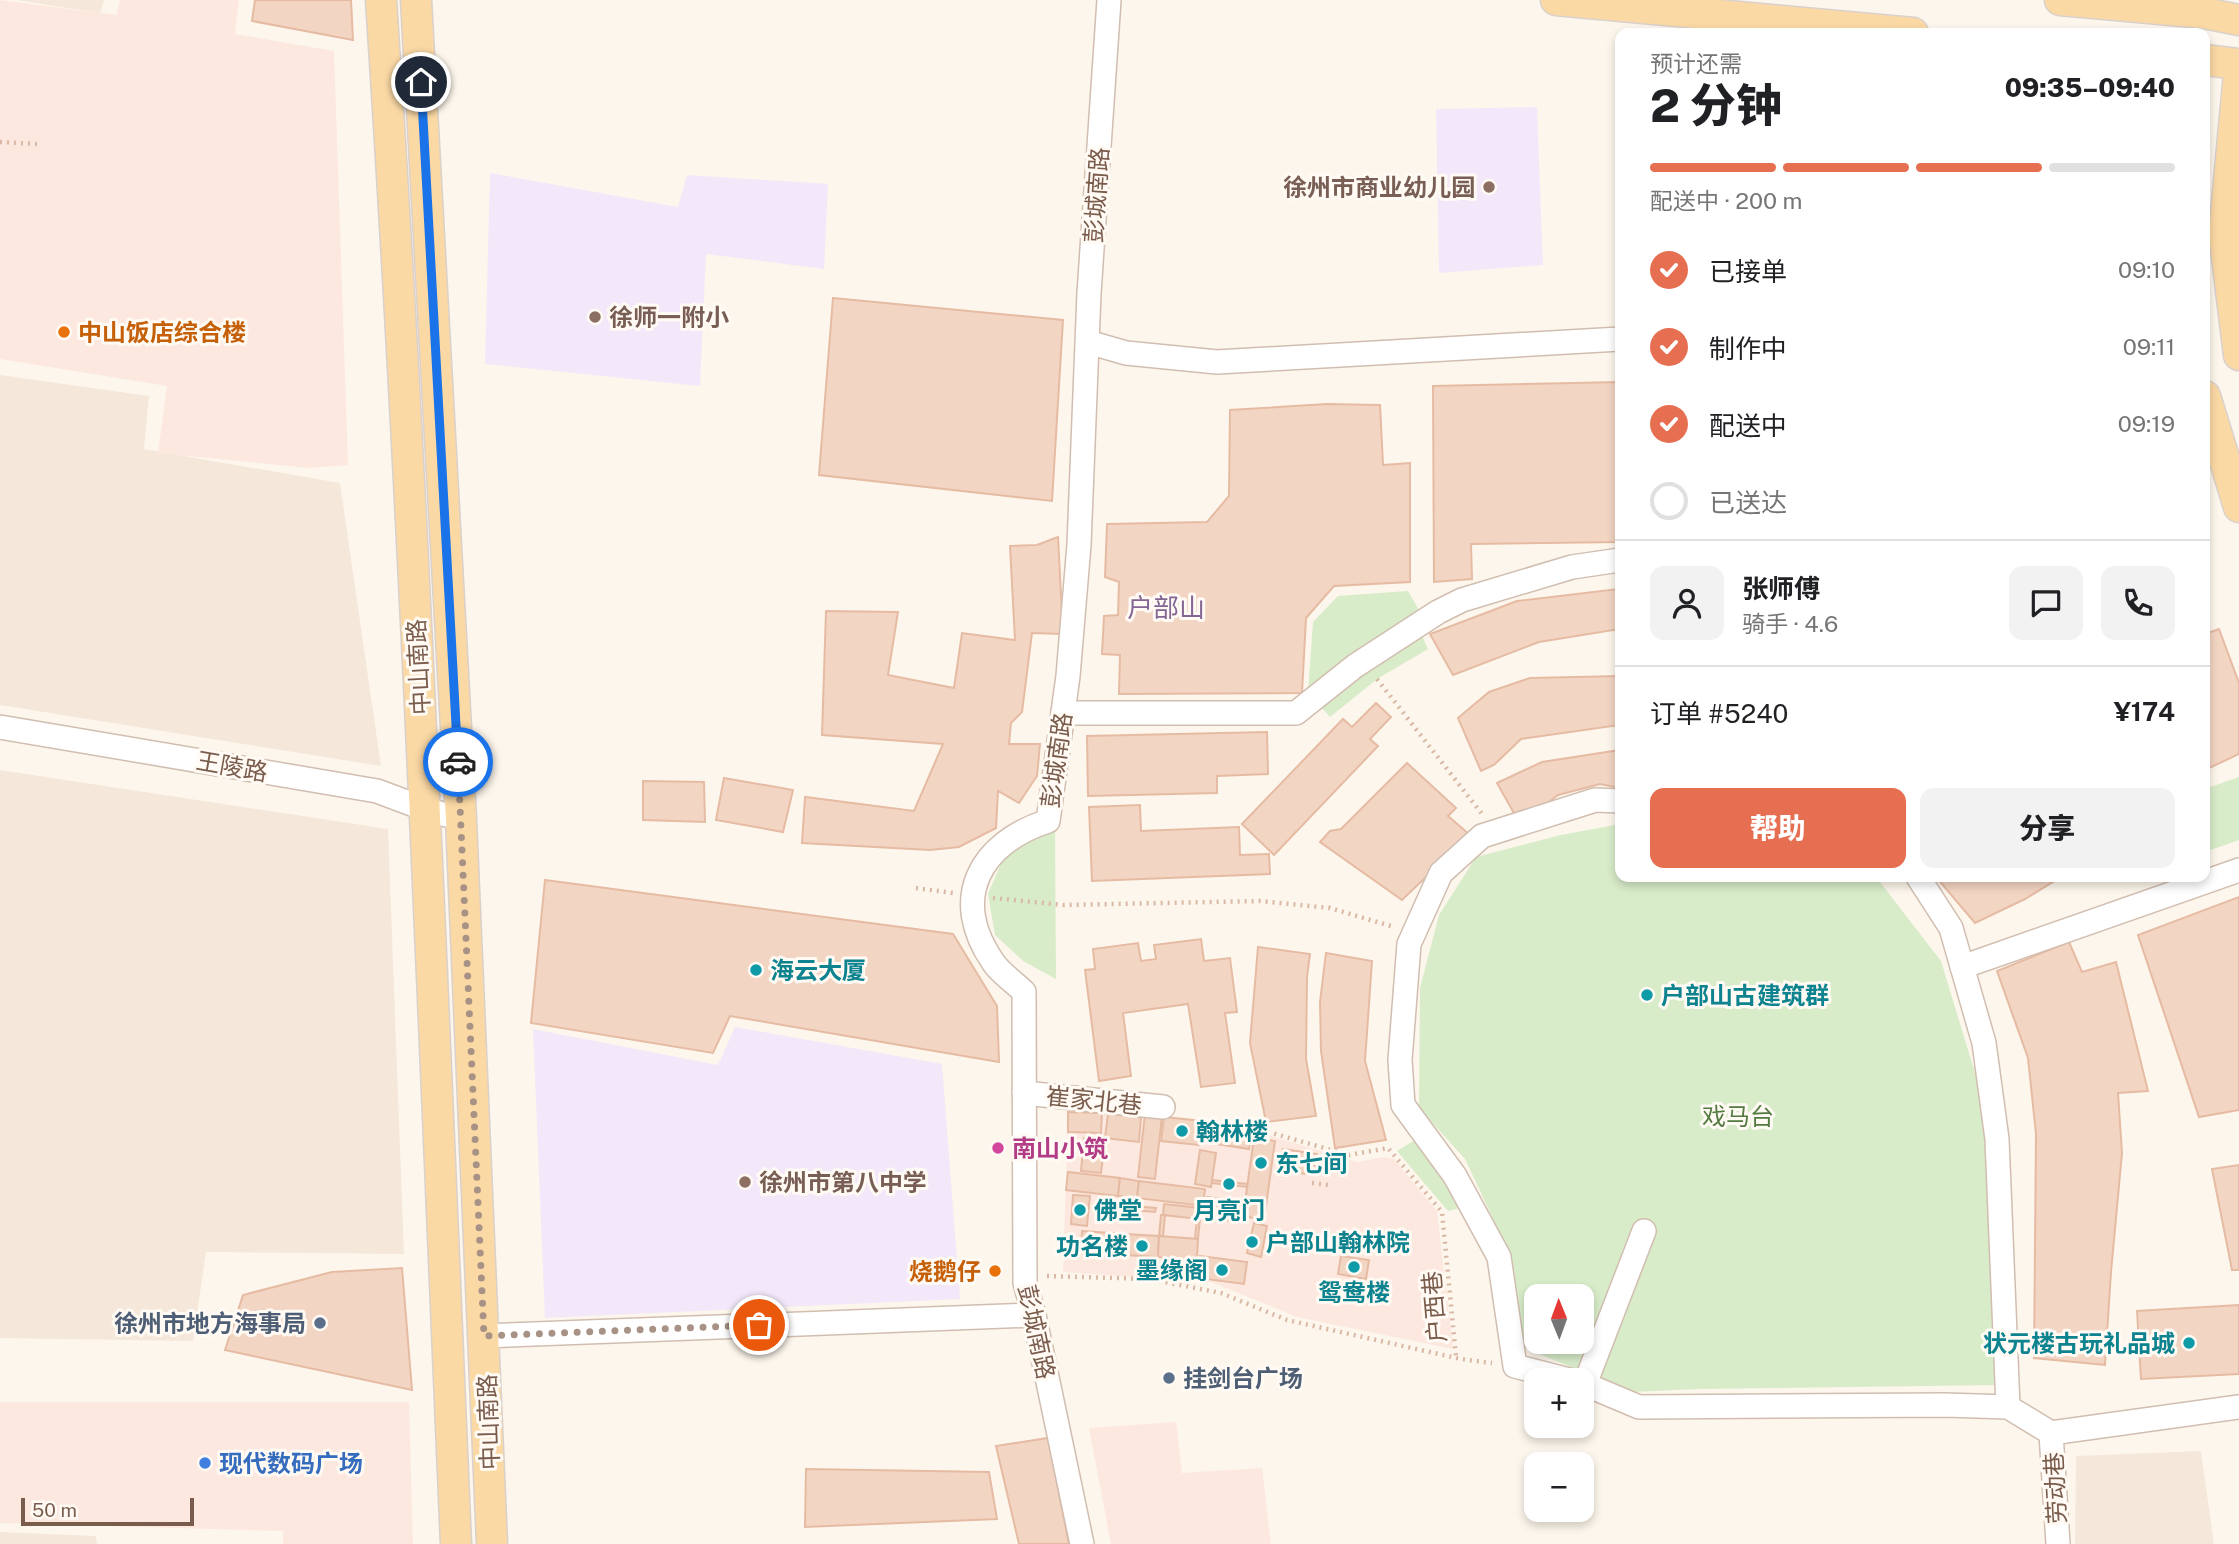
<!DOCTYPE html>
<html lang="zh">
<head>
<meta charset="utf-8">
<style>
	:root { --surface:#fff; --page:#f2f2f2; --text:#202124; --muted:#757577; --line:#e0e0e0; --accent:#e76f51 }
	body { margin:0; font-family:"Public Sans","Noto Sans SC",sans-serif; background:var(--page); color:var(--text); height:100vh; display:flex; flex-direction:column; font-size:26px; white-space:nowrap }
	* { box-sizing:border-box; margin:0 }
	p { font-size:23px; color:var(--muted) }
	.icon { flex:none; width:38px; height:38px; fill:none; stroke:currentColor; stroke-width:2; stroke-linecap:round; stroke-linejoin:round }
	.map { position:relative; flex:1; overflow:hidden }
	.drawer { position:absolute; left:1615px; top:28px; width:595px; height:854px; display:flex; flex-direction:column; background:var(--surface); border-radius:14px; box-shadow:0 4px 10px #0003 }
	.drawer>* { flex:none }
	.needle { width:46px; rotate:359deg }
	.controls { position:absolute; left:1524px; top:1284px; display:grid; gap:14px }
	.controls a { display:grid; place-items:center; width:70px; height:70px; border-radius:14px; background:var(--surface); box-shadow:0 4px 10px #0003; font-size:35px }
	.scale { position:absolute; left:21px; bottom:18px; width:173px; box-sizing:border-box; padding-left:7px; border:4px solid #7a5c4d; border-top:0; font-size:19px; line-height:24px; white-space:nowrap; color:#7a5c4d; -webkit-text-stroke:5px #fffaf3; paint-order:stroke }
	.pin { position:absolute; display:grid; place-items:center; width:60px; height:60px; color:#fff; margin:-30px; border:4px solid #fff; border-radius:50%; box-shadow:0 2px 7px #0007 }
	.courier { position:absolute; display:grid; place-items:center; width:70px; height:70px; margin:-35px; border:5px solid #1a73e8; border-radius:50%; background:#fff; color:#222; box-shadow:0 2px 9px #0007 }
	.head em { font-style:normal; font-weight:800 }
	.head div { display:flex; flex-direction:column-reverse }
	.head { display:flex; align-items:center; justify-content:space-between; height:119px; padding:0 35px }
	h1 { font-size:46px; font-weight:800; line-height:52px }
	.bar { display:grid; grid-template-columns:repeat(4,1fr); gap:10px 7px; align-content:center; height:84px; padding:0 35px }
	.bar i { height:9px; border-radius:5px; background:var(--line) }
	.bar .selected { background:var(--accent) }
	.bar p { grid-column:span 4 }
	.line { display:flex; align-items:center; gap:18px; padding:0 35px; border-top:2px solid var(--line) }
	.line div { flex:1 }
	.round { display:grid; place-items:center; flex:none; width:74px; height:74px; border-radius:14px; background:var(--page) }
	ol { padding:0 35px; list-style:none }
	li { display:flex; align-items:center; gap:21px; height:77px }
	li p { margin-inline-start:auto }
	li .icon { padding:7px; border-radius:50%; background:var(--accent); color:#fff; stroke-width:4 }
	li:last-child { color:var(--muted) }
	li i { width:38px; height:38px; border:4px solid var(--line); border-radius:50% }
	.primary-button { display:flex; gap:14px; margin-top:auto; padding:14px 35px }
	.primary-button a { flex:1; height:80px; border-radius:14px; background:var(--accent); color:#fff; font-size:28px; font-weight:800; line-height:80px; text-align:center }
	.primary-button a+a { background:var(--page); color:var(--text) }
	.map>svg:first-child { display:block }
	.residential { fill:#f5e8da }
	.commercial { fill:#fde8e0 }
	.education { fill:#f3e8fa }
	.green { fill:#d8ecc9; fill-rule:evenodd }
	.building { fill:#f3d5c3; stroke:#e6bba3; stroke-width:2 }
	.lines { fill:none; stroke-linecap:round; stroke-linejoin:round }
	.minor-casing { stroke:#d1beb0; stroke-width:26 }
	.major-casing { stroke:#dad1cd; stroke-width:33 }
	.path { stroke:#d9b8a5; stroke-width:4.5; stroke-dasharray:2 5; stroke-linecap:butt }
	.minor { stroke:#fff; stroke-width:23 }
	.major { stroke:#fbd9a5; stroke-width:30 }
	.done { stroke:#a89285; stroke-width:7; stroke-dasharray:0 12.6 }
	.route { stroke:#1a73e8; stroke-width:9 }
	.education-dot { fill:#8d6e63; stroke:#fffaf3; stroke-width:2.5 }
	.food-dot { fill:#e8710a; stroke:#fffaf3; stroke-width:2.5 }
	.culture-dot { fill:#0f9aa8; stroke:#fffaf3; stroke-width:2.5 }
	.hotel-dot { fill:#d1479c; stroke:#fffaf3; stroke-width:2.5 }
	.service-dot { fill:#5c6f8a; stroke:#fffaf3; stroke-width:2.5 }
	.shop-dot { fill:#3f7fe0; stroke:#fffaf3; stroke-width:2.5 }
	.labels { text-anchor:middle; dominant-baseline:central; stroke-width:6; stroke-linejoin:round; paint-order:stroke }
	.education-label { font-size:24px; font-weight:bold; fill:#785e54; stroke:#fffaf3; text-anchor:start }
	.street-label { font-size:24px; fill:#7a5c4d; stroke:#fffaf3 }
	.food-label { font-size:24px; font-weight:bold; fill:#c56008; stroke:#fffaf3; text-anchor:start }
	.culture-label { font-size:24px; font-weight:bold; fill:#0d838f; stroke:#fffaf3; text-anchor:start }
	.park-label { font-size:24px; fill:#537a41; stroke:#fffaf3 }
	.hotel-label { font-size:24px; font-weight:bold; fill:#b23c85; stroke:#fffaf3; text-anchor:start }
	.service-label { font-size:24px; font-weight:bold; fill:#4e5e75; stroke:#fffaf3; text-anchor:end }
	.shop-label { font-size:24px; font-weight:bold; fill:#366cbe; stroke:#fffaf3; text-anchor:start }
	.neighbourhood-label { font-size:26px; fill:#846695; stroke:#fffaf3 }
</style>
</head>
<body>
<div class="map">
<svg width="2239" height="1544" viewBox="0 0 2239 1544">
	<rect width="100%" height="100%" fill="#fdf6ec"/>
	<g class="residential">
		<path d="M 16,0 L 104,0 L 100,13 Z"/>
		<path d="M 0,375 L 149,396 L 144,449 L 340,483 L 381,766 L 0,705 Z"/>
		<path d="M 0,770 L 388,829 L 404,1254 L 206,1252 L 193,1341 L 0,1338 Z"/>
		<path d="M 2201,1451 L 2214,1544 L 2075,1544 L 2076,1456 Z"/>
		<path d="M 0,1532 L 96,1536 L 97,1544 L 0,1544 Z"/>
	</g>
	<g class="commercial">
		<path d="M 0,0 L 117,15 L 120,0 L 239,0 L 235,34 L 334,51 L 348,465 L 309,468 L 158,453 L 167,386 L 0,359 Z"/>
		<path d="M 1068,1112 L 1141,1117 L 1142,1114 L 1145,1114 L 1202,1121 L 1252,1130 L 1357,1162 L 1383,1157 L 1394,1159 L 1437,1211 L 1453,1349 L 1297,1317 L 1211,1282 L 1063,1272 Z"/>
		<path d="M 0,1402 L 409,1402 L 413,1544 L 283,1544 L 283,1531 L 0,1523 Z"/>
		<path d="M 1176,1422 L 1182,1473 L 1262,1468 L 1271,1544 L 1111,1544 L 1089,1428 Z"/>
	</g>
	<g class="education">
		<path d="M 1537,107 L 1543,265 L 1439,273 L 1436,109 Z"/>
		<path d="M 490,173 L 678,207 L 687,175 L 828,184 L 824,269 L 706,254 L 700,386 L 485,364 Z"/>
		<path d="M 735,1027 L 942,1064 L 960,1299 L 545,1318 L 533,1029 L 718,1065 Z"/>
	</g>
	<g class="green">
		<path d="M 1408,591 L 1428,626 L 1420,631 L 1428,649 L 1377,679 L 1330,717 L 1308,692 L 1313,622 L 1338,596 Z"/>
		<path d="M 2239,777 L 2239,840 L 2205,852 L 2205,789 Z"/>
		<path d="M 1620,824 L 1620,877 L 1876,877 L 1941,961 L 1979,1086 L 1993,1188 L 2000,1385 L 1699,1389 L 1633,1392 L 1517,1345 L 1511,1257 L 1465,1159 L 1419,1108 L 1420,988 L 1439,915 L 1476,857 L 1561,835 ZM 1536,1297 L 1582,1297 L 1582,1342 L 1536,1342 Z"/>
		<path d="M 1055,828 L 1056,979 L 1023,961 L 995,935 L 988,894 L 1005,854 Z"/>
		<path d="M 1420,1137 L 1465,1207 L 1448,1211 L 1397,1151 Z"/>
	</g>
	<g class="building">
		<path d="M 255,0 L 351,0 L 353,40 L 252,21 Z"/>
		<path d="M 833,298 L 1063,320 L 1052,501 L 819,475 Z"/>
		<path d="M 1620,382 L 1620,542 L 1471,544 L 1472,579 L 1434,582 L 1433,386 Z"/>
		<path d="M 1327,404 L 1380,405 L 1383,465 L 1410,463 L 1410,582 L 1334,586 L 1306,618 L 1302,693 L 1119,694 L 1120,655 L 1102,654 L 1104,616 L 1118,615 L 1119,582 L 1105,577 L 1107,524 L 1207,522 L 1229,496 L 1230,410 Z"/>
		<path d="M 1058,537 L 1063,634 L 1032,633 L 1022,712 L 1011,723 L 1009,744 L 1040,744 L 1037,776 L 1019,803 L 998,791 L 996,828 L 959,847 L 930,850 L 802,843 L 805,797 L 914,811 L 943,744 L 822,735 L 826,611 L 898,612 L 888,675 L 954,688 L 962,633 L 1015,640 L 1010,546 L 1037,545 Z"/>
		<path d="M 1618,589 L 1620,604 L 1620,629 L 1539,642 L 1453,675 L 1430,634 L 1517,601 Z"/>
		<path d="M 2219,629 L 2239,683 L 2239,754 L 2205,770 L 2205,634 Z"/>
		<path d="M 1620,676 L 1620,725 L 1521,739 L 1494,765 L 1481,771 L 1458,718 L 1489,692 L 1530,678 Z"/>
		<path d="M 1376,703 L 1391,717 L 1370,739 L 1378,746 L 1274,855 L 1242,824 L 1343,719 L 1352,727 Z"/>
		<path d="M 1267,732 L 1268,774 L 1217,776 L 1217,793 L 1088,796 L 1087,736 Z"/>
		<path d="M 1620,750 L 1620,788 L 1600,784 L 1558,795 L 1520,824 L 1497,783 L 1542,762 Z"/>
		<path d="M 1407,763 L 1456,808 L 1448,816 L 1470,835 L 1402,900 L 1320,842 L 1330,831 L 1341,829 Z"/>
		<path d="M 724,778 L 793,790 L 783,832 L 716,820 Z"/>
		<path d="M 643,781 L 704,782 L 705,822 L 643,820 Z"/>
		<path d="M 1140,805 L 1141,831 L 1239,827 L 1240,855 L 1269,854 L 1270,874 L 1092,881 L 1089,807 Z"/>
		<path d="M 1936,877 L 2061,877 L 2025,899 L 1975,923 Z"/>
		<path d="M 545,880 L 953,934 L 997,1006 L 999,1062 L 730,1016 L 713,1053 L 531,1023 Z"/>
		<path d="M 2239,897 L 2239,1110 L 2199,1117 L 2138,935 Z"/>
		<path d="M 1201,939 L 1204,961 L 1230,958 L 1237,1012 L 1225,1013 L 1235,1083 L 1201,1087 L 1188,1004 L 1123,1013 L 1131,1076 L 1099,1081 L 1085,970 L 1095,969 L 1093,949 L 1138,943 L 1141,961 L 1156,959 L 1154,945 Z"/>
		<path d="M 2069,942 L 2082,972 L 2116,962 L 2148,1091 L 2118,1093 L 2122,1153 L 2111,1272 L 2105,1365 L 2034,1358 L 2036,1134 L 2028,1058 L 1997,971 Z"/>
		<path d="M 1258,947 L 1310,954 L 1307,977 L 1306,1059 L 1316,1116 L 1266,1122 L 1250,1043 Z"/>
		<path d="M 1326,953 L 1372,961 L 1365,1061 L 1386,1140 L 1335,1148 L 1321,1051 L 1320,1002 Z"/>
		<path d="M 1068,1112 L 1102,1113 L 1101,1133 L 1068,1132 Z"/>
		<path d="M 1108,1114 L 1141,1117 L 1139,1142 L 1105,1138 Z"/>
		<path d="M 1145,1114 L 1162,1116 L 1155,1179 L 1138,1177 Z"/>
		<path d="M 1164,1117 L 1202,1121 L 1199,1145 L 1161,1141 Z"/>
		<path d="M 1219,1126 L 1252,1130 L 1249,1149 L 1216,1144 Z"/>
		<path d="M 1084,1138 L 1105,1140 L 1101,1173 L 1081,1171 Z"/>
		<path d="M 1254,1138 L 1275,1141 L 1264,1220 L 1243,1216 Z"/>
		<path d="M 1283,1149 L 1317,1154 L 1314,1175 L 1280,1170 Z"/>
		<path d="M 1200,1150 L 1216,1153 L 1211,1187 L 1195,1184 Z"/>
		<path d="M 2239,1165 L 2239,1270 L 2232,1270 L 2212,1169 Z"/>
		<path d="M 1068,1172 L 1120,1178 L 1118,1196 L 1066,1190 Z"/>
		<path d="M 1120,1178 L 1139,1181 L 1137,1198 L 1118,1196 Z"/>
		<path d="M 1212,1180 L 1247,1184 L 1247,1187 L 1212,1183 Z"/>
		<path d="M 1139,1181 L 1205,1189 L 1203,1206 L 1137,1198 Z"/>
		<path d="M 1073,1195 L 1090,1196 L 1087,1226 L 1071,1224 Z"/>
		<path d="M 1207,1197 L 1241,1201 L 1238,1222 L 1205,1217 Z"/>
		<path d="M 1164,1204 L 1200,1208 L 1199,1219 L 1163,1215 Z"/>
		<path d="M 1133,1206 L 1156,1208 L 1155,1212 L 1133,1210 Z"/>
		<path d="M 1112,1209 L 1117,1210 L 1116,1221 L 1111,1220 Z"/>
		<path d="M 1161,1215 L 1165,1215 L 1163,1236 L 1159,1236 Z"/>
		<path d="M 1197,1218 L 1200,1218 L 1198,1239 L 1195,1238 Z"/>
		<path d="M 1254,1223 L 1267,1226 L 1261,1257 L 1247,1253 Z"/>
		<path d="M 1082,1231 L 1125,1234 L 1124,1255 L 1081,1253 Z"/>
		<path d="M 1295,1231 L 1306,1233 L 1304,1243 L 1293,1241 Z"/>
		<path d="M 1125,1234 L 1159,1236 L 1158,1257 L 1124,1255 Z"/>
		<path d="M 1159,1236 L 1198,1239 L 1197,1260 L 1158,1257 Z"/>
		<path d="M 1200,1256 L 1247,1262 L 1244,1284 L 1198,1278 Z"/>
		<path d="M 1341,1256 L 1369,1260 L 1366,1279 L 1338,1274 Z"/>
		<path d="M 402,1268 L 412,1390 L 225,1350 L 243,1295 L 332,1272 Z"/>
		<path d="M 2239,1305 L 2239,1374 L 2141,1379 L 2137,1311 Z"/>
		<path d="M 1048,1438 L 1069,1544 L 1019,1544 L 996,1446 Z"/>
		<path d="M 806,1469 L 989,1472 L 997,1519 L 805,1527 Z"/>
	</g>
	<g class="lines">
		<g class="minor-casing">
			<g id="minor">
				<path d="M 1088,342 L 1126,353 L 1217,362 L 1620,339"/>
				<path d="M 1063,713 L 1296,713 L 1355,666 L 1438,612 L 1462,600 L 1572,567 L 1620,560"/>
				<path d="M 0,727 L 377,791 L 425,809 L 461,819"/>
				<path d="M 1918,877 L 1951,928 L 1984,1043 L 1997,1139 L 2008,1407"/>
				<path d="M 1962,967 L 2239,870"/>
				<path d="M 1024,1093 L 1163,1107"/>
				<path d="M 484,1336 L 1034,1315"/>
				<path d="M 1573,1381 L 1515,1366 L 1499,1257 L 1455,1176 L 1403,1105 L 1400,1060 L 1409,944 L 1441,873 L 1482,836 L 1595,800 L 1620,801"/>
				<path d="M 1582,1383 L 1639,1407 L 1945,1405 L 2008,1407 L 2051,1433 L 2239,1407"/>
				<path d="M 1585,1384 L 1644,1231"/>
				<path d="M 2051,1433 L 2058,1544"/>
				<path d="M 1082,1544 L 1034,1315 L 1025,1283 L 1024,992 C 1014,982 1000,973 993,962 C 949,898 980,843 1048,821 L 1068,676 L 1079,545 L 1089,293 L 1109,0"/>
			</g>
		</g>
		<g class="major-casing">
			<g id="major">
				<path d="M 381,0 C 415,514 434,1029 456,1544"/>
				<path d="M 416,0 L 461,819 L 492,1544"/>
				<path d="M 1556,0 L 1913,33"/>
				<path d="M 2060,0 L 2204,13 L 2239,20"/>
				<path d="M 2205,60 L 2239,64"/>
				<path d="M 2239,73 L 2224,234 L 2239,355"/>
				<path d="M 2205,396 L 2239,507"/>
			</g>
		</g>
		<g class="path">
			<path d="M 0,142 L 37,144"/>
			<path d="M 1377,679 L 1482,814"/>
			<path d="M 916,888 L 953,893"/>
			<path d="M 993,898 L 1064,905 L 1260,901 L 1330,908 L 1394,927"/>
			<path d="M 1254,1128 L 1349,1155 L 1388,1148 L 1442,1212 L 1456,1357"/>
			<path d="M 1312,1183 L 1328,1185"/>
			<path d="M 1047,1276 L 1149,1279 L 1221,1293 L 1287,1320 L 1461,1359 L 1492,1363"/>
		</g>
		<use href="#minor" class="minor"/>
		<use href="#major" class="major"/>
	</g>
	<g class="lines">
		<path class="done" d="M 458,762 L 484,1336 L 759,1325"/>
		<path class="route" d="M 421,82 L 458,762"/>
	</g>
	<g class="education-dot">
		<circle cx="1489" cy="187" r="7"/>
		<circle cx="595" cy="317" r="7"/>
		<circle cx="745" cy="1182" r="7"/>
	</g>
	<g class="food-dot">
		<circle cx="64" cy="332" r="7"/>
		<circle cx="995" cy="1271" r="7"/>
	</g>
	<g class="culture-dot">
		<circle cx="756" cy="970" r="7"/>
		<circle cx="1647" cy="995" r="7"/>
		<circle cx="1182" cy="1131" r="7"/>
		<circle cx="1261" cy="1163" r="7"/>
		<circle cx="1229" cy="1184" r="7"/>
		<circle cx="1080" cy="1210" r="7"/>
		<circle cx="1252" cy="1242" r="7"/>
		<circle cx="1142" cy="1246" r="7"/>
		<circle cx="1354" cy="1267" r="7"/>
		<circle cx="1222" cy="1270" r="7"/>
		<circle cx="2189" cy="1343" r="7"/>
	</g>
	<circle class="hotel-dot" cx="998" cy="1148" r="7"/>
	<g class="service-dot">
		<circle cx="320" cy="1323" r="7"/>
		<circle cx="1169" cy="1378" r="7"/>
	</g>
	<circle class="shop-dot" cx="205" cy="1463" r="7"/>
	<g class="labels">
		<g class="education-label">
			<text x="1475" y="187" text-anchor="end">徐州市商业幼儿园</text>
			<text x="609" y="317">徐师一附小</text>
			<text x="759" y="1182">徐州市第八中学</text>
		</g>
		<g class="street-label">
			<text transform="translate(1096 195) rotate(-86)">彭城南路</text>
			<text transform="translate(418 667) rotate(-93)">中山南路</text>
			<text transform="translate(1056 760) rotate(-82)">彭城南路</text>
			<text transform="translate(232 766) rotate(10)">王陵路</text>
			<text transform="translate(1094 1100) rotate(6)">崔家北巷</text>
			<text transform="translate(1434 1307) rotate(-95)">户西巷</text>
			<text transform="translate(1037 1332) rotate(78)">彭城南路</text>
			<text transform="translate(488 1422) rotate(-92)">中山南路</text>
			<text transform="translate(2055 1488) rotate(-93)">劳动巷</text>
		</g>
		<g class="food-label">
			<text x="78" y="332">中山饭店综合楼</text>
			<text x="981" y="1271" text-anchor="end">烧鹅仔</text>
		</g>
		<g class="culture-label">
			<text x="770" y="970">海云大厦</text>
			<text x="1661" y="995">户部山古建筑群</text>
			<text x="1196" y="1131">翰林楼</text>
			<text x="1275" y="1163">东七间</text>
			<text x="1094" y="1210">佛堂</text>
			<text x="1229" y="1210" text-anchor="middle">月亮门</text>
			<text x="1266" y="1242">户部山翰林院</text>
			<text x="1128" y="1246" text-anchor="end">功名楼</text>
			<text x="1208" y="1270" text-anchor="end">墨缘阁</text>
			<text x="1354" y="1292" text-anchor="middle">鸳鸯楼</text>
			<text x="2175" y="1343" text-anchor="end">状元楼古玩礼品城</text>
		</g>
		<g class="park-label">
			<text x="1738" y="1116">戏马台</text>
		</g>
		<g class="hotel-label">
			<text x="1012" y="1148">南山小筑</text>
		</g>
		<g class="service-label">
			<text x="306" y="1323">徐州市地方海事局</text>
			<text x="1183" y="1378" text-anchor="start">挂剑台广场</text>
		</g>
		<g class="shop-label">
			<text x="219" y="1463">现代数码广场</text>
		</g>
		<g class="neighbourhood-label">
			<text x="1166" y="607">户部山</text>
		</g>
	</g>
</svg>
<div class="controls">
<a><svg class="needle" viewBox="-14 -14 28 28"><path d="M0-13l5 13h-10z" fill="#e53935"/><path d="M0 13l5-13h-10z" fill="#757577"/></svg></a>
<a>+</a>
<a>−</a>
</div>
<div class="scale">50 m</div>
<div class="pin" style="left:759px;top:1325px;background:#ea580c"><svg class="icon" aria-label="bag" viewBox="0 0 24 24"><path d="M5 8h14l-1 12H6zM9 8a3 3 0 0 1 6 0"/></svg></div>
<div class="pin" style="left:421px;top:82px;background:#1f2937"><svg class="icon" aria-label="home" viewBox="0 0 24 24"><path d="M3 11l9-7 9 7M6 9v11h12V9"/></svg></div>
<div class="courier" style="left:458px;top:762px"><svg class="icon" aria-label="car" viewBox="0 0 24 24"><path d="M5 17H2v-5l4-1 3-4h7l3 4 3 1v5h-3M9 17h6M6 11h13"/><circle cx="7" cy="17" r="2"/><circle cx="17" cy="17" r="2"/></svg></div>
<section class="drawer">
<div class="head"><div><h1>2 分钟</h1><p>预计还需</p></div><em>09:35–09:40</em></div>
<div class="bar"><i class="selected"></i><i class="selected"></i><i class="selected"></i><i></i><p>配送中 · 200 m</p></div>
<ol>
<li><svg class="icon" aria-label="check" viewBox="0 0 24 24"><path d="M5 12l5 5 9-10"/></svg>已接单<p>09:10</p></li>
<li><svg class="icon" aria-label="check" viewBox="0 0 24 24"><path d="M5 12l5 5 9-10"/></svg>制作中<p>09:11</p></li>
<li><svg class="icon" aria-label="check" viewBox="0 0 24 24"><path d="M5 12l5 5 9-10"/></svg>配送中<p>09:19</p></li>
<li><i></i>已送达</li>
</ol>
<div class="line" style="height:126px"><a class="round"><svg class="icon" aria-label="person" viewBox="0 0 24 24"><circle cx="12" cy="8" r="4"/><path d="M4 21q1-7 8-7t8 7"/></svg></a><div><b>张师傅</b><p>骑手 · 4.6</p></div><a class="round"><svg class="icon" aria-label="chat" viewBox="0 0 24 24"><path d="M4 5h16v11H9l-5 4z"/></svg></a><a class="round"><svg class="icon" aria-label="phone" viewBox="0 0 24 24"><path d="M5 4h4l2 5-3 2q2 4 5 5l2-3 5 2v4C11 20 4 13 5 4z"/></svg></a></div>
<div class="line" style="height:91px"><div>订单 #5240</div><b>¥174</b></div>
<div class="primary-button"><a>帮助</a><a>分享</a></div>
</section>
</div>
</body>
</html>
